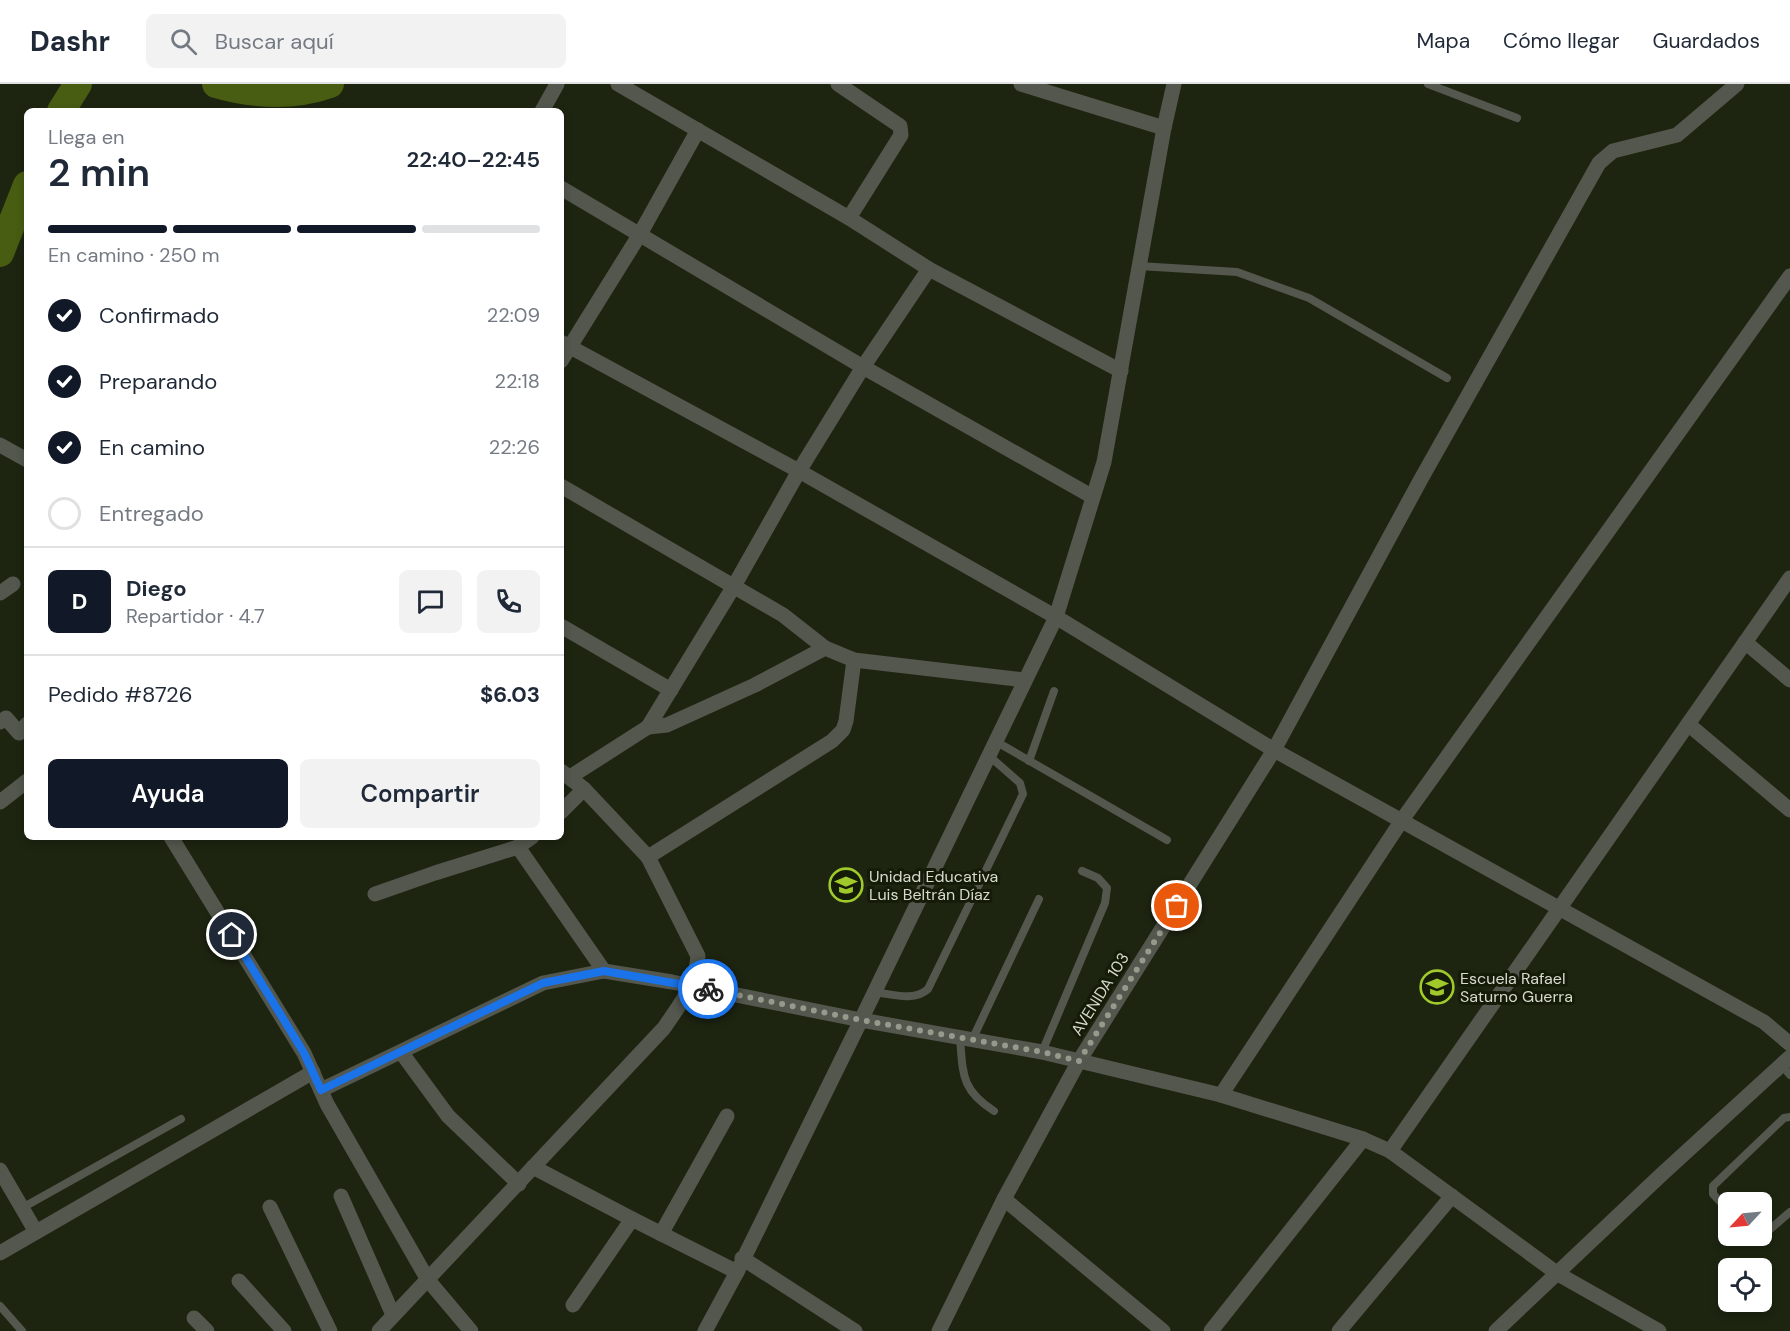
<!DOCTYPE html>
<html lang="es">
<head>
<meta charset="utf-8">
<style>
	:root { --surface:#fff; --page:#f2f2f3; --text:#1f2937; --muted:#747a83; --line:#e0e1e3; --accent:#111827 }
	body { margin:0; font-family:"DM Sans",sans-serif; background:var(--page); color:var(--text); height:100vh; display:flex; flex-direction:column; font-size:22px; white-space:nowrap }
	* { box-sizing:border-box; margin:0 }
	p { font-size:20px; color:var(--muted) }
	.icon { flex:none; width:33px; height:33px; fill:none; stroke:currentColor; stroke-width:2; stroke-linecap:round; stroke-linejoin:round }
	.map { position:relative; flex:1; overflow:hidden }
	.panel { position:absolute; left:24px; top:24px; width:540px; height:732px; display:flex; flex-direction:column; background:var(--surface); border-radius:9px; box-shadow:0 3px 9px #0003 }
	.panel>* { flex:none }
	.needle { width:39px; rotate:244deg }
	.controls { position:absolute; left:1718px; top:1108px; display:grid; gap:12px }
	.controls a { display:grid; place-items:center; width:54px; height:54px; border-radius:9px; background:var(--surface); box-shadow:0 3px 9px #0003; font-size:30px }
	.pin { position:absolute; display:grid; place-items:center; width:51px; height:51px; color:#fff; margin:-26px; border:3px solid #fff; border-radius:50%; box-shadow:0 2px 6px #0007 }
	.courier { position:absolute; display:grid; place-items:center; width:60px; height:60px; margin:-30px; border:4px solid #1a73e8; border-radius:50%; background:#fff; color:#222; box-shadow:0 2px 8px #0007 }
	.headline em { font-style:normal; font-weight:600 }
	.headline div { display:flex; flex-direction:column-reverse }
	.headline { display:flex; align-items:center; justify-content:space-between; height:102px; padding:0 24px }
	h1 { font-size:39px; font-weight:600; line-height:45px }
	.bar { display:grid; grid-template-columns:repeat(4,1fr); gap:9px 6px; align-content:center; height:72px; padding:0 24px }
	.bar i { height:8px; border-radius:4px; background:var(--line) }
	.bar .current { background:var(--accent) }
	.bar p { grid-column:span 4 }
	.line { display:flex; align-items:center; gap:15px; padding:0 24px; border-top:2px solid var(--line) }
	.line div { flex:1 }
	.round { display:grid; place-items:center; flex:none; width:63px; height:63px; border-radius:9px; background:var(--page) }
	ol { padding:0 24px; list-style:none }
	li { display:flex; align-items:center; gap:18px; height:66px }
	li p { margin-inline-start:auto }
	li .icon { padding:6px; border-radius:50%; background:var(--accent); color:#fff; stroke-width:4 }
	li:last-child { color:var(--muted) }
	li i { width:33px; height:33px; border:3px solid var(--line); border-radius:50% }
	.cta { display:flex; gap:12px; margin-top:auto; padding:12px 24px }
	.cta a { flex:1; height:69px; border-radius:9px; background:var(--accent); color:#fff; font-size:24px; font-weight:600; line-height:69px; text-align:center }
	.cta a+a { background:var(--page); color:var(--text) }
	header { display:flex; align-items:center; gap:36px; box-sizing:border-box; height:84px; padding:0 30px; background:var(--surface); border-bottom:2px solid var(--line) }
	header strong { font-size:28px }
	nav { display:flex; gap:33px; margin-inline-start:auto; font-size:21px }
	.search { width:420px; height:54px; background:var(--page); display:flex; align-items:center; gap:15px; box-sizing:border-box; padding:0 21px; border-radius:9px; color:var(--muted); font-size:22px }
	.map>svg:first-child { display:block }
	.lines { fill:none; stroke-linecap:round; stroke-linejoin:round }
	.river { stroke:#485c12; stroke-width:28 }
	.service { stroke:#53574d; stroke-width:8 }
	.minor { stroke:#53574d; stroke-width:15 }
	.done { stroke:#959b8c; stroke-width:6; stroke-dasharray:0 10.8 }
	.route { stroke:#1a73e8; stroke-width:8 }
	.labels { text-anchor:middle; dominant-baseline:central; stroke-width:6; stroke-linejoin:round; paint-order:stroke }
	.poi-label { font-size:16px; fill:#d6dbce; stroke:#141b07; text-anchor:start }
	.street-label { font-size:16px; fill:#d6dbce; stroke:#141b07 }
</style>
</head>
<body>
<header>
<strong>Dashr</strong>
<div class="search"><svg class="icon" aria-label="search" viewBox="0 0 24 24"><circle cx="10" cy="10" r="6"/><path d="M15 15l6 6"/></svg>Buscar aquí</div>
<nav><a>Mapa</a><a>Cómo llegar</a><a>Guardados</a></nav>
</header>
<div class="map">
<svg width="1790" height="1247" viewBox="0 0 1790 1247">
	<rect width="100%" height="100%" fill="#1d2410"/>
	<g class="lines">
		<g class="river">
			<path d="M 216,0 C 254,11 293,13 330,0"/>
			<path d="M 61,27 L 78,0"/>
			<path d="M 0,169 L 27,101"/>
		</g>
		<g class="service">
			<path d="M 1428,0 L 1517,34"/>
			<path d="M 1139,182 L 1237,188 L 1309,214 L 1447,294"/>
			<path d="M 995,657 L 1167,756"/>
			<path d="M 1029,677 L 1054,607"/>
			<path d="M 874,908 C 892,910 914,918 928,905 L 1023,710 L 1020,699 L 988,671"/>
			<path d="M 960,954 C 963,990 961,1006 994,1027"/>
			<path d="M 972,956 L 1039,815"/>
			<path d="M 1042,968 L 1105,819 L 1107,804 L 1098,794 L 1082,787"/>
			<path d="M 1781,980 L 1790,991"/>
			<path d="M 22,1124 L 181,1035"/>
			<path d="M 1728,1126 L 1713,1110 L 1713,1102 L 1784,1034 L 1790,1033"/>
			<path d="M 1752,1152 L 1757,1154 L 1761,1153 L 1790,1128"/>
			<path d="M 0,1222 L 22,1247"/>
		</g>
		<g class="minor">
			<path d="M 618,0 L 849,134 L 929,185 L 1121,287"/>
			<path d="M 838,0 L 900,42 L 901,51 L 849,134"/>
			<path d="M 1021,0 L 1164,44"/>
			<path d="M 542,27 L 557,0"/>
			<path d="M 561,104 L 863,283 L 1093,413"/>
			<path d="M 561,258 L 799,387 L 1056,533 L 1274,666 L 1764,938 L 1790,960"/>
			<path d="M 561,277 L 640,150 L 698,46"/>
			<path d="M 0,361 L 27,376"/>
			<path d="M 561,402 L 783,531 L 825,564 L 854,576 L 1025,596"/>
			<path d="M 0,509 L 13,500"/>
			<path d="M 561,542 L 671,606"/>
			<path d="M 1745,558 L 1790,596"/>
			<path d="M 0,638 L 6,634 L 19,649 L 27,640"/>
			<path d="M 1688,640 L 1790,726"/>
			<path d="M 648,643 L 667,641 L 755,601 L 825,564"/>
			<path d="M 570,693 L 648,643 L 734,502 L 799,387 L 863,283 L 929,185"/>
			<path d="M 0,718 L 27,697"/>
			<path d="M 561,728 L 584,705"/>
			<path d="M 171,753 L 304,969 L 327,1020 L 428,1196 L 471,1247"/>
			<path d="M 518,763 L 604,887"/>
			<path d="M 648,773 L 832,657 L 843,646 L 846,637 L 854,576"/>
			<path d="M 375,810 L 435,789 L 518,763 L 532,753"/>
			<path d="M 401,968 L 448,1032 L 519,1100"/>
			<path d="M 321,1006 L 543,899 L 604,887 L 672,898 L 861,936 L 1042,968 L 1221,1011 L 1363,1055 L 1390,1067 L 1558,1190 L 1659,1247"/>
			<path d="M 1221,1011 L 1402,736 L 1790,192"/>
			<path d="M 1390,1067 L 1790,494"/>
			<path d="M 533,1083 L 632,1135 L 737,1188"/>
			<path d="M 0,1086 L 36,1148"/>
			<path d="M 341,1112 L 393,1231"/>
			<path d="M 1004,1115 L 1163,1247"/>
			<path d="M 270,1123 L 330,1247"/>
			<path d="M 661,1150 L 727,1032"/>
			<path d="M 0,1169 L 313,988"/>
			<path d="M 742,1174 L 855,1247"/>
			<path d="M 239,1197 L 284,1247"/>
			<path d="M 573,1221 L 632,1135"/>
			<path d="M 194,1234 L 207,1247"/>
			<path d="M 379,1247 L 664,944 C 681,918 695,904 698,872 L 648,773 L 584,705 L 561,687"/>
			<path d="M 705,1247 L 737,1188 L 861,936 L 1056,533 L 1104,378 L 1164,44 L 1174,0"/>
			<path d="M 939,1247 L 1004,1115 L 1079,977 L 1274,666 L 1421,395 L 1599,79 L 1613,67 L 1677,51 L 1737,0"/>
			<path d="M 1211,1247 L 1363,1055"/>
			<path d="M 1339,1247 L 1452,1112"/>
			<path d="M 1496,1247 L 1661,1091 L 1790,973"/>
		</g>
	</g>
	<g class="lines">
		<path class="done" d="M 708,905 L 861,936 L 1042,968 L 1079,977 L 1177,822"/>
		<path class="route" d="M 232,851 L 304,969 L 321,1006 L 543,899 L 604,887 L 708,905"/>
	</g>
	<defs>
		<g id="school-ring" transform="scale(1.725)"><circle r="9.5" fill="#141b07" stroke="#a0ca2c" stroke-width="1.5"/><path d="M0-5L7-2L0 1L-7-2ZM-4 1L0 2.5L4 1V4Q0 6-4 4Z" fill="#a0ca2c"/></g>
	</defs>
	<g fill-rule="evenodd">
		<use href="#school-ring" x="846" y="801"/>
		<use href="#school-ring" x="1437" y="903"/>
	</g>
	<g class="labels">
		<g class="poi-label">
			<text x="869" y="792">Unidad Educativa<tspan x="869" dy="18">Luis Beltrán Díaz</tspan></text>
			<text x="1460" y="894">Escuela Rafael<tspan x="1460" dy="18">Saturno Guerra</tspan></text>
		</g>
		<g class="street-label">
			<text transform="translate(1100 910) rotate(-58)">AVENIDA 103</text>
		</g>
	</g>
</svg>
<div class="controls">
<a><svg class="needle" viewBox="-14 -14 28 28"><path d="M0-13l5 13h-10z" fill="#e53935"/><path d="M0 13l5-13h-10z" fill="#747a83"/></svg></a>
<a><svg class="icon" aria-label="locate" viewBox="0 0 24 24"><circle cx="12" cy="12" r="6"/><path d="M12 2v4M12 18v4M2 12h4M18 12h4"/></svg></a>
</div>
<div class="pin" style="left:1177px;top:822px;background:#ea580c"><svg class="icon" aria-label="bag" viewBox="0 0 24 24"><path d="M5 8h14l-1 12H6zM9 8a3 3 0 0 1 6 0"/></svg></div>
<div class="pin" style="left:232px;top:851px;background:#1f2937"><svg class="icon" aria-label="home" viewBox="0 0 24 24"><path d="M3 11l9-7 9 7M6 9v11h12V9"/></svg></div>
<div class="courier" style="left:708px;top:905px"><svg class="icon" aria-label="bike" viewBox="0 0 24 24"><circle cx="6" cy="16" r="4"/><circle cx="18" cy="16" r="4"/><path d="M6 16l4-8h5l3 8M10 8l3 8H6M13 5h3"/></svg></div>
<section class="panel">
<div class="headline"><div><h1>2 min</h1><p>Llega en</p></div><em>22:40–22:45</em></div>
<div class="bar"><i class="current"></i><i class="current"></i><i class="current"></i><i></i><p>En camino · 250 m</p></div>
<ol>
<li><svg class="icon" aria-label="check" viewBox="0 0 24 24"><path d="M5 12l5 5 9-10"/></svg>Confirmado<p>22:09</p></li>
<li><svg class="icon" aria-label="check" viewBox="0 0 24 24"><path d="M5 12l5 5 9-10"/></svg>Preparando<p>22:18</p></li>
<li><svg class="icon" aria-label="check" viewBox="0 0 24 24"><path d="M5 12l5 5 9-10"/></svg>En camino<p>22:26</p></li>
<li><i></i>Entregado</li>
</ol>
<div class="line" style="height:108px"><b class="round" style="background:var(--accent);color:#fff">D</b><div><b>Diego</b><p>Repartidor · 4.7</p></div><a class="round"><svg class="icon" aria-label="chat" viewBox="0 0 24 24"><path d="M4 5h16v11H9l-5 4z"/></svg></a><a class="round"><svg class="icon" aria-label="phone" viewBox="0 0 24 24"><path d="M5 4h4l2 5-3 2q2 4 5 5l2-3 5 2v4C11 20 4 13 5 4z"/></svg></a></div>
<div class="line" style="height:78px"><div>Pedido #8726</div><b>$6.03</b></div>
<div class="cta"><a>Ayuda</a><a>Compartir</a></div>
</section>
</div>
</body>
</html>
